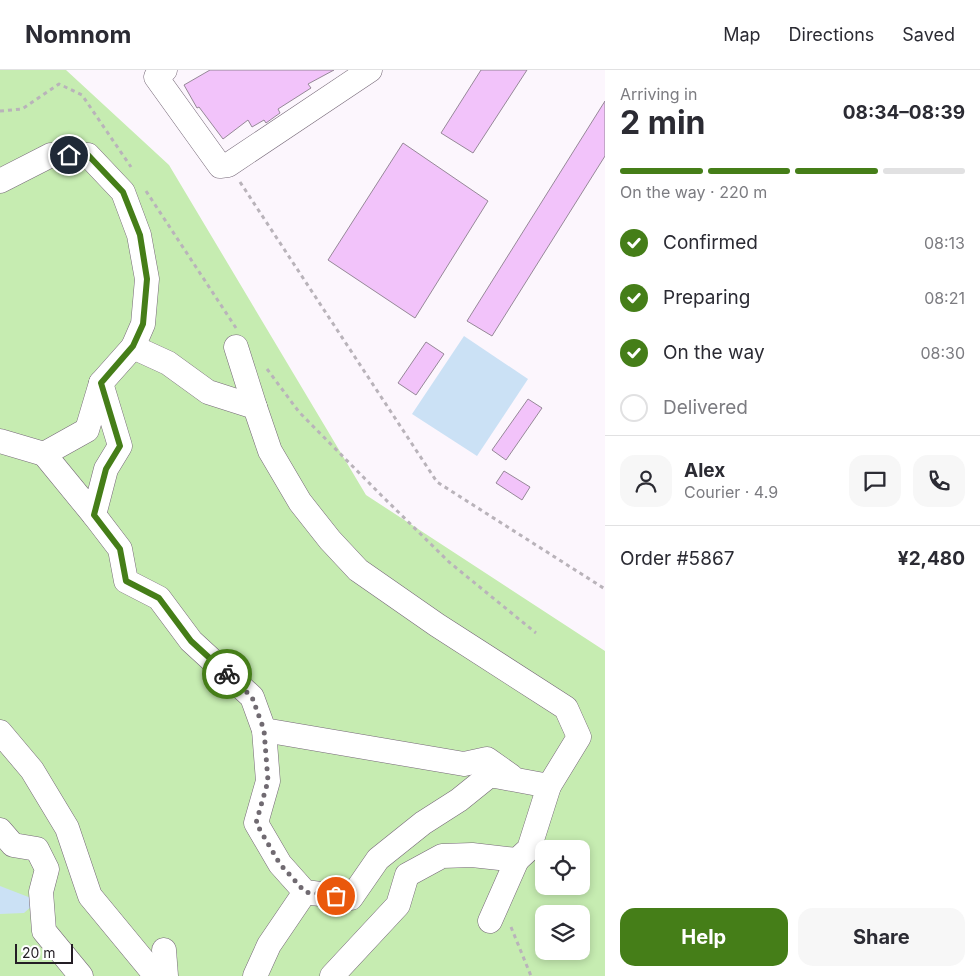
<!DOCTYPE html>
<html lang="en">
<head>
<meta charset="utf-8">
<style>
	:root { --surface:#fff; --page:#f7f7f7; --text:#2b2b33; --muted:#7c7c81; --line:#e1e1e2; --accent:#457e18 }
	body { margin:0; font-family:Inter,sans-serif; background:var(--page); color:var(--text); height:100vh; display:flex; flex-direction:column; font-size:19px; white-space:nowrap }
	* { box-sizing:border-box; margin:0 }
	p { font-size:16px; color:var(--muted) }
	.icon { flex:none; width:28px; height:28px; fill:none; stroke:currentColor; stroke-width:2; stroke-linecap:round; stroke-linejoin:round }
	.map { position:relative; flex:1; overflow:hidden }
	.sheet { display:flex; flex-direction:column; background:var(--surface); width:375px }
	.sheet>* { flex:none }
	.fabs { position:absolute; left:535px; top:770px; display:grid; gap:10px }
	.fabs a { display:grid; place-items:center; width:55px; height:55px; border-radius:10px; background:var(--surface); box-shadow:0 2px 8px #0003; font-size:25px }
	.scale { position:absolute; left:15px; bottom:12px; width:58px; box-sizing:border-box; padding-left:5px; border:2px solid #241e25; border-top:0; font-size:14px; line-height:18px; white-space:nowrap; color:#241e25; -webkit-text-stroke:4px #fff; paint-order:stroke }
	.pin { position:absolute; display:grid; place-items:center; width:42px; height:42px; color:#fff; margin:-21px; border:2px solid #fff; border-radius:50%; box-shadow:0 1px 5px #0007 }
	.courier { position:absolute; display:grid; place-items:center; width:50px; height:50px; margin:-25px; border:4px solid #457e18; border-radius:50%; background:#fff; color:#222; box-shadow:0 1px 6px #0007 }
	.head em { font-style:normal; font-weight:700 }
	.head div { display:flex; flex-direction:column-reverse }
	.head { display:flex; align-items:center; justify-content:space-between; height:85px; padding:0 15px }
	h1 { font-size:32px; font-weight:700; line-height:38px }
	.bar { display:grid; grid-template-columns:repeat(4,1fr); gap:8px 5px; align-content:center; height:60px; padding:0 15px }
	.bar i { height:6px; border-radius:4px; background:var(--line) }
	.bar .active { background:var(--accent) }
	.bar p { grid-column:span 4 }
	.line { display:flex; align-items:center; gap:12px; padding:0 15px; border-top:1px solid var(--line) }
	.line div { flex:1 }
	.round { display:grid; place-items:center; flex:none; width:52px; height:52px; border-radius:15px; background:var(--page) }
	ol { padding:0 15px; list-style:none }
	li { display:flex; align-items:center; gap:15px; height:55px }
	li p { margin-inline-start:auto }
	li .icon { padding:5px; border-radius:50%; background:var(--accent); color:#fff; stroke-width:4 }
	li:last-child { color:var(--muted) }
	li i { width:28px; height:28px; border:2px solid var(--line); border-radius:50% }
	.cta { display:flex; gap:10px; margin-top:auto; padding:10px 15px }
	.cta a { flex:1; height:58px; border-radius:15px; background:var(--accent); color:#fff; font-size:20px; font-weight:700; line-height:58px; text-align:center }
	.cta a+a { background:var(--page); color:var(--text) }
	header { display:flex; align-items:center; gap:30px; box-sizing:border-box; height:70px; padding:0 25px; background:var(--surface); border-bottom:1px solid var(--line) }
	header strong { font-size:24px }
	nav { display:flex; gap:28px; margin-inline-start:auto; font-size:18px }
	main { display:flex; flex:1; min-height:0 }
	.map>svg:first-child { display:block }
	.green { fill:#c6ecb1; fill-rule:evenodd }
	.water { fill:#cbe1f5 }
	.building { fill:#f2c3fa; stroke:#968898 }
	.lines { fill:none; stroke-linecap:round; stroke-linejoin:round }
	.minor-casing { stroke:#756877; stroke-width:25 }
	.path { stroke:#b9b3ba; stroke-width:3; stroke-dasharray:4 4; stroke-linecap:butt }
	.minor { stroke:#fff; stroke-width:24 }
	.done { stroke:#706a71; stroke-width:5; stroke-dasharray:0 9 }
	.route { stroke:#457e18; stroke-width:6 }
</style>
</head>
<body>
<header>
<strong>Nomnom</strong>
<nav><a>Map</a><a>Directions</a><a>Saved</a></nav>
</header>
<main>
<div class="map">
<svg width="605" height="906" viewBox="0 0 605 906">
	<rect width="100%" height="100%" fill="#fcf6fd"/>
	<path class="green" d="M 0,0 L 66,0 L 169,95 L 366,425 L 605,581 L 605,906 L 0,906 ZM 544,779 L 581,779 L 581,816 L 544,816 ZM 544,844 L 581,844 L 581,881 L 544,881 Z"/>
	<g class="water">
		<path d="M 464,266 L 528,309 L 477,386 L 412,344 Z"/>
		<path d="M 0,816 L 31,828 L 33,835 L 24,843 L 0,844 Z"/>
	</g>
	<g class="building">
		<path d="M 210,0 L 334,0 L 308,14 L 311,18 L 278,39 L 280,43 L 266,53 L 264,50 L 252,57 L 248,50 L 223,69 L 199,37 L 197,38 L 184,15 Z"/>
		<path d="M 481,0 L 527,0 L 473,83 L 441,63 Z"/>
		<path d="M 605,31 L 605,86 L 492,266 L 467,251 Z"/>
		<path d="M 403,73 L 488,131 L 415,248 L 328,190 Z"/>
		<path d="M 426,272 L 444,284 L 416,325 L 398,313 Z"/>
		<path d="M 528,329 L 542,338 L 506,390 L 492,380 Z"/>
		<path d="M 504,401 L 530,417 L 522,430 L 496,413 Z"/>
	</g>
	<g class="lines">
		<g class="minor-casing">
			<g id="minor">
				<path d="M 165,0 L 156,7 L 220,96 L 228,95 L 370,0"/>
				<path d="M 0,111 L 51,85 L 88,85 L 123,122 L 139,165 L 147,209 L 143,254 L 133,277 L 168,293 L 208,322 L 255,337 L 270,381 L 300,432 L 330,470 L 358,500 L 437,555 L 566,638 L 579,667 L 549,716 L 529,779 L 517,790 L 472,785 L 442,786 L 407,805 L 398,835 L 332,906"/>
				<path d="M 236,277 L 255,337"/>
				<path d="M 0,371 L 44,384 L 87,360 L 101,313 L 133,277"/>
				<path d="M 44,384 L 94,445 L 106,399 L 120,376 L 101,313"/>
				<path d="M 94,445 L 120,479 L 126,511 L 159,528 L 191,571 L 252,627 L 264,660 L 268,711 L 256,753 L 280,794 L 305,822 L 351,828 L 378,789 L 423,753 L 459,730 L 490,705 L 549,716"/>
				<path d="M 264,660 L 464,694 L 487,689 L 511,706"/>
				<path d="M 0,662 L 32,700 L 67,758 L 90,826 L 156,906"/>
				<path d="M 0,760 L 13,775 L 37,779 L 47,799 L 41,822 L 44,861 L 81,906"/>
				<path d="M 490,851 L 517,790"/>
				<path d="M 164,880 L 166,906"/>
				<path d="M 255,906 L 269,875 L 305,822"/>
			</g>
		</g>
		<g class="path">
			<path d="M 0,41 L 22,39 L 59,14 L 82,25 L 131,97"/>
			<path d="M 240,112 L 437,412 L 605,519"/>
			<path d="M 146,121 L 236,258"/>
			<path d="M 267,299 L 299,342 L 380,424 L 449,492 L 536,563"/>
			<path d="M 511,857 L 531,906"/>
		</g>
		<use href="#minor" class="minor"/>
	</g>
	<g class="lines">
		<path class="done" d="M 227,604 L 252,627 L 264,660 L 268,711 L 256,753 L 280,794 L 305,822 L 336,826"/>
		<path class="route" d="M 69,85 L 88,85 L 123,122 L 140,165 L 147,209 L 143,254 L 133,276 L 101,313 L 120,376 L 106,399 L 94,445 L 120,479 L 126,511 L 159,528 L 191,571 L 227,604"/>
	</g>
</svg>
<div class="fabs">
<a><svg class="icon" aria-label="locate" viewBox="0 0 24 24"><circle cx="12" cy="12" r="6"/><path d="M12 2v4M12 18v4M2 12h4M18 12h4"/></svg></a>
<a><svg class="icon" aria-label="layers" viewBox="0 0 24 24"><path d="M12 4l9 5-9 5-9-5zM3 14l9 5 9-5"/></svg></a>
</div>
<div class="scale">20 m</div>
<div class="pin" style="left:336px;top:826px;background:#ea580c"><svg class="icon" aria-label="bag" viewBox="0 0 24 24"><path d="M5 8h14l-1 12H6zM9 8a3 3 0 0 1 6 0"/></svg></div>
<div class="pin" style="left:69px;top:85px;background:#1f2937"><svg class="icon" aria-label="home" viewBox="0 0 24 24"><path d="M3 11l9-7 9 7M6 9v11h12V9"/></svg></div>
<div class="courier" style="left:227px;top:604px"><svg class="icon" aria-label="bike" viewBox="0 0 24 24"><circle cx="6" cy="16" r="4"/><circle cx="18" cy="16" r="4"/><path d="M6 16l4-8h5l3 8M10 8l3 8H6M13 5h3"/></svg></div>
</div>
<section class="sheet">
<div class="head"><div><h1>2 min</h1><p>Arriving in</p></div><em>08:34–08:39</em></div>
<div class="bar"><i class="active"></i><i class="active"></i><i class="active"></i><i></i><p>On the way · 220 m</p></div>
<ol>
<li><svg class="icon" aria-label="check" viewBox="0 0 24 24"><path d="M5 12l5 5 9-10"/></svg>Confirmed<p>08:13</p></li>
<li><svg class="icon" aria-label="check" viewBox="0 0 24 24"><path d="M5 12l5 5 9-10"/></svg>Preparing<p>08:21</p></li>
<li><svg class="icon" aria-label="check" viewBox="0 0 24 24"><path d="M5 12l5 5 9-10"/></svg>On the way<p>08:30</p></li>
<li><i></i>Delivered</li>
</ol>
<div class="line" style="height:90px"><a class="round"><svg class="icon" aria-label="person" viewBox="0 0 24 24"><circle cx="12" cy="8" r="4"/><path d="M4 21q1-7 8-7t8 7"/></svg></a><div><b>Alex</b><p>Courier · 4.9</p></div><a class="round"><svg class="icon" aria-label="chat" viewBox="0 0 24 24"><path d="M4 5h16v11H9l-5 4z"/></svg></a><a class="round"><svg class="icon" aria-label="phone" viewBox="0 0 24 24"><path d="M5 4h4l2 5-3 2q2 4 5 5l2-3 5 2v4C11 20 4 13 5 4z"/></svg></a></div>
<div class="line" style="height:65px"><div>Order #5867</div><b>¥2,480</b></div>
<div class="cta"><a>Help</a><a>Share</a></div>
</section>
</main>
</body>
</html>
